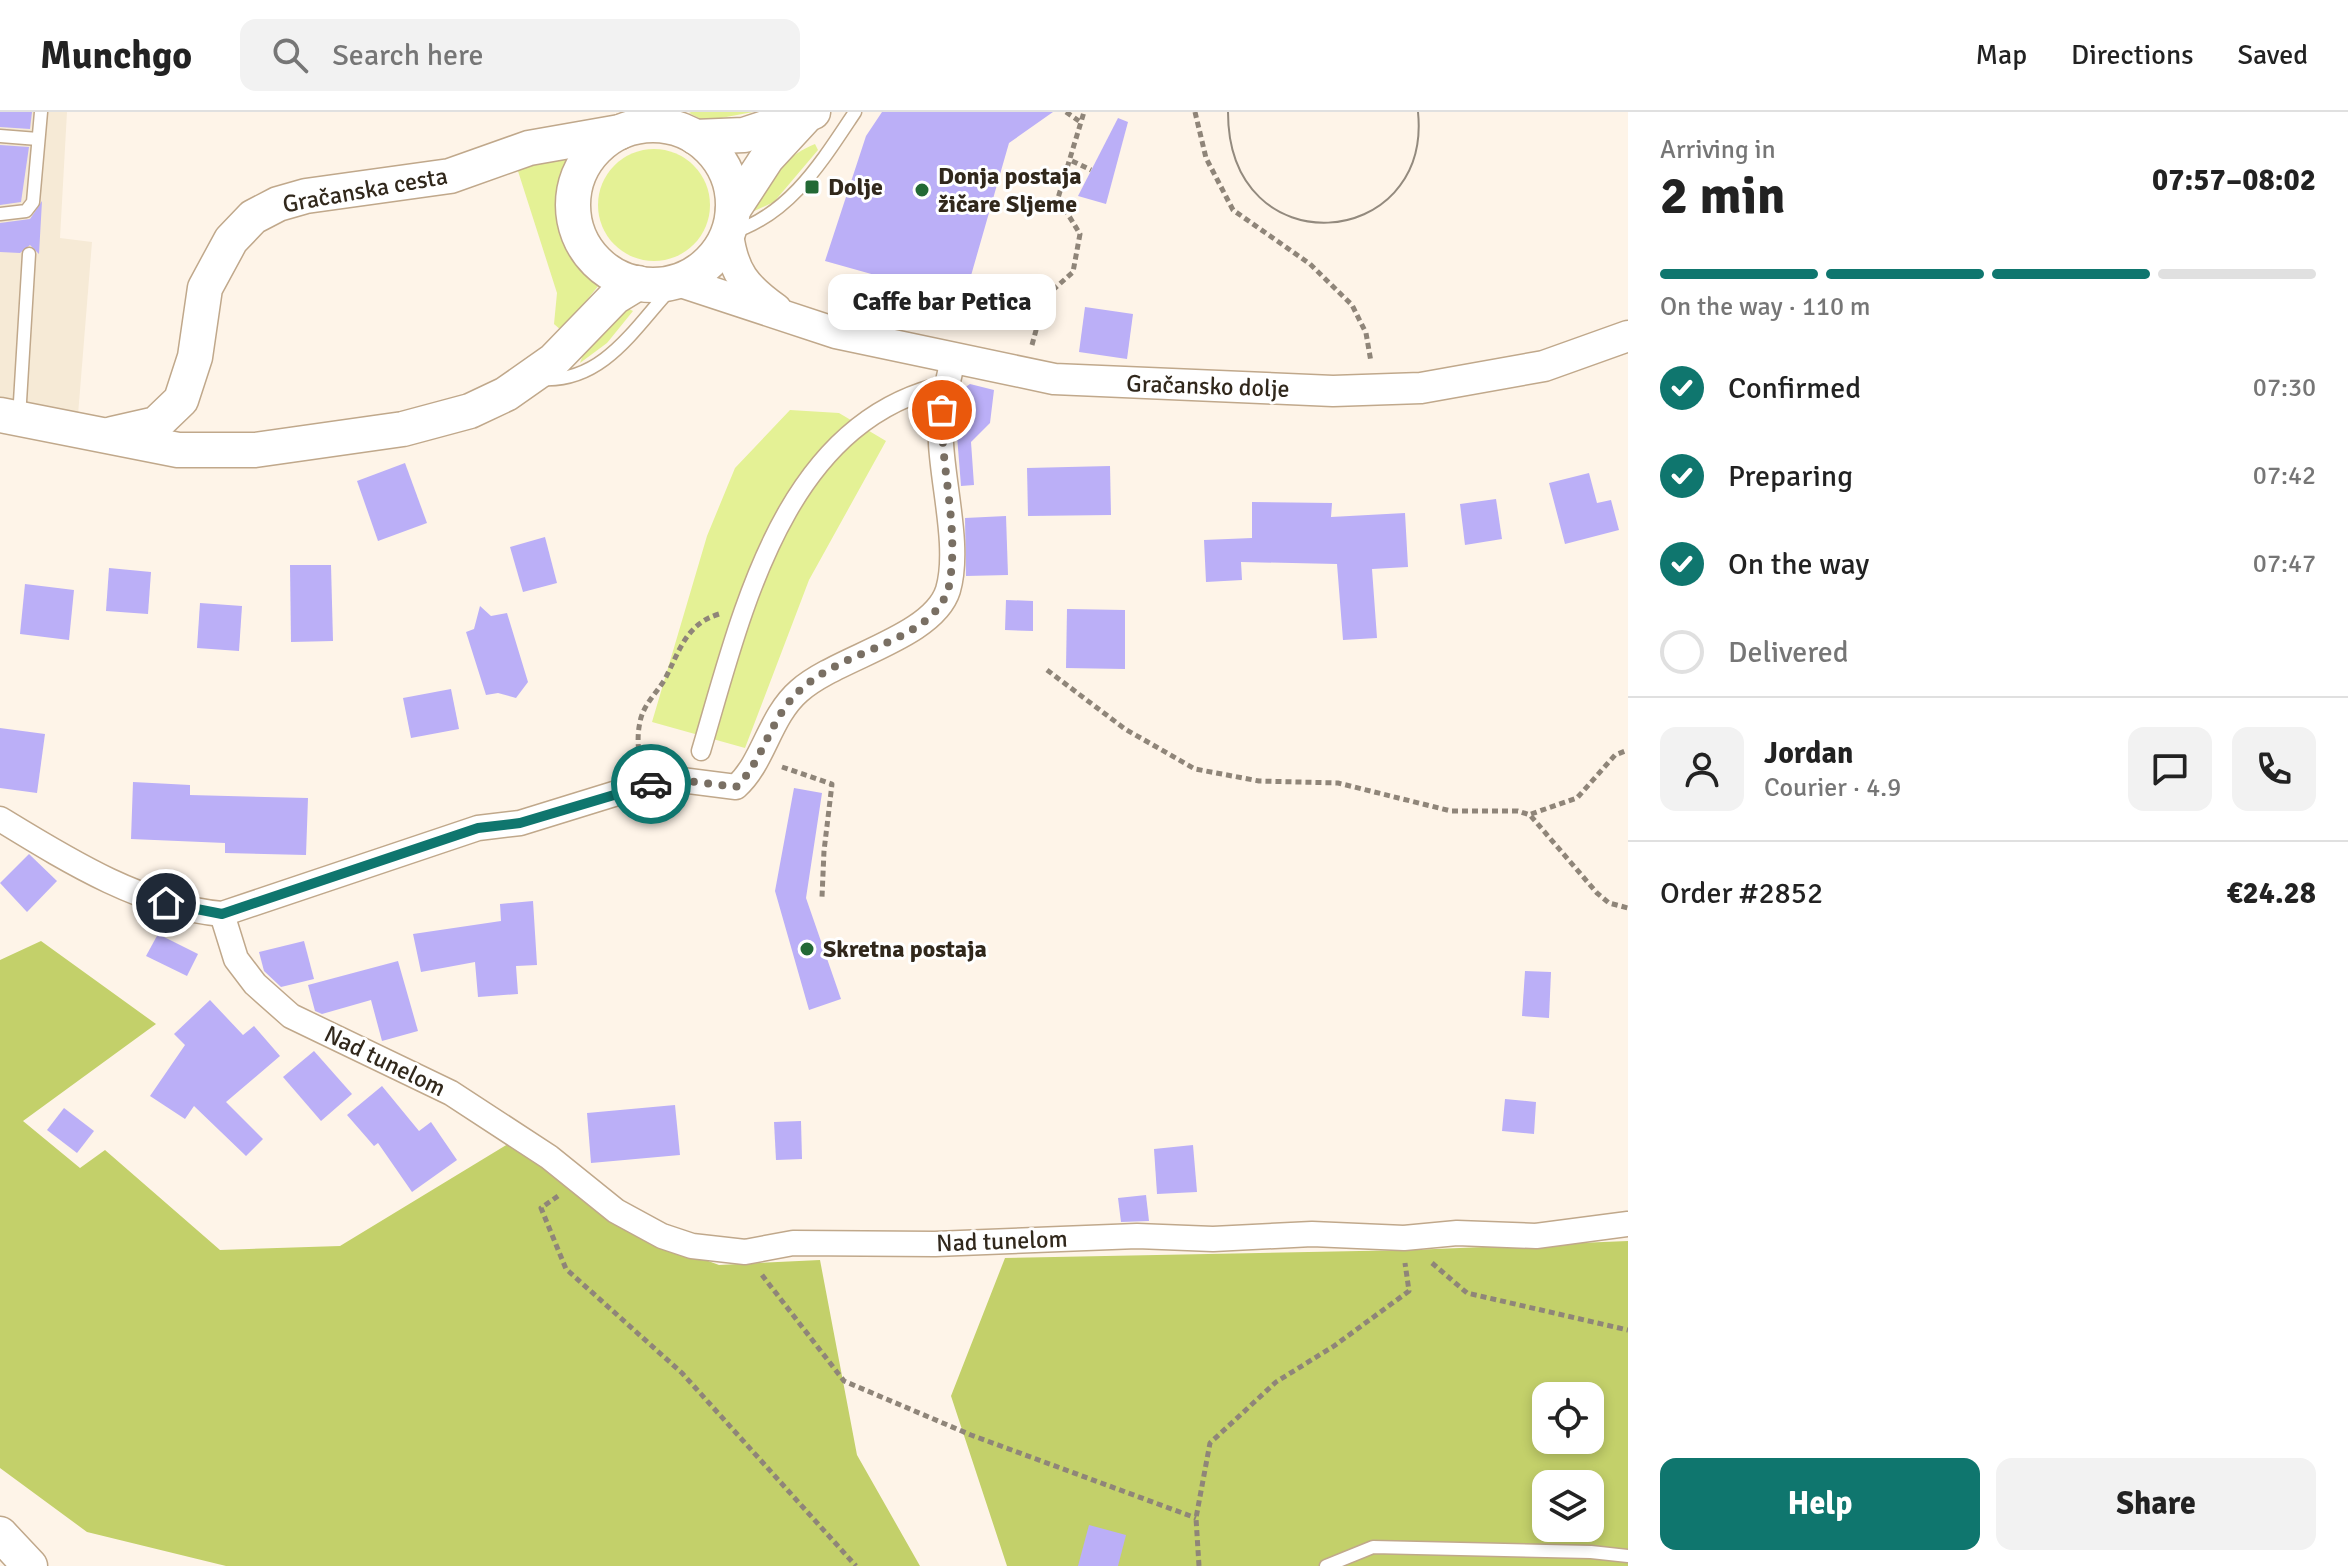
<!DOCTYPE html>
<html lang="en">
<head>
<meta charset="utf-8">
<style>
	:root { --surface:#fff; --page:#f2f2f2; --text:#222; --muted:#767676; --line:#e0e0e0; --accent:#0f766e }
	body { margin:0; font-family:Signika,sans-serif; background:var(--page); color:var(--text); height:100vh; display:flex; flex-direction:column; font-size:30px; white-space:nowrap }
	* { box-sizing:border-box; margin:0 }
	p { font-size:26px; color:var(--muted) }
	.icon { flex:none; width:44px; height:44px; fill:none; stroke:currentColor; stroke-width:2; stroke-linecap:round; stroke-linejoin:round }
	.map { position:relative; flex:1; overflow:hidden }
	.side { display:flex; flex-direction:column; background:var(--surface); width:720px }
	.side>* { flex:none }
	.tools { position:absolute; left:1532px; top:1270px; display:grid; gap:16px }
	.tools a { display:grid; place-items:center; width:72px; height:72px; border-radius:16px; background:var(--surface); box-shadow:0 4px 12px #0003; font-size:40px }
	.pin { position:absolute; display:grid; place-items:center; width:68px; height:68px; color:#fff; margin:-34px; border:4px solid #fff; border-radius:50%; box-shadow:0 2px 8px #0007 }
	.courier { position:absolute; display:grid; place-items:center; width:80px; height:80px; margin:-40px; border:6px solid #0f766e; border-radius:50%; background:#fff; color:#222; box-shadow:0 2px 10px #0007 }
	.bubble { position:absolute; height:56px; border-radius:16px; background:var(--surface); box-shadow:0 4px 12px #0003; font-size:26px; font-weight:800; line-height:56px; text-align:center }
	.headline em { font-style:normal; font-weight:800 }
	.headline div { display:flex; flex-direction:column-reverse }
	.headline { display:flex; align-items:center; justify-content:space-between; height:136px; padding:0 32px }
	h1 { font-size:52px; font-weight:800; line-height:60px }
	.bar { display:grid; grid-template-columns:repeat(4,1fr); gap:12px 8px; align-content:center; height:96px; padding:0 32px }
	.bar i { height:10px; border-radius:6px; background:var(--line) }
	.bar .selected { background:var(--accent) }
	.bar p { grid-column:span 4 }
	.line { display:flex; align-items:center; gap:20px; padding:0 32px; border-top:2px solid var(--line) }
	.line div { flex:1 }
	.round { display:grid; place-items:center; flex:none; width:84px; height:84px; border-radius:16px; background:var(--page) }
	ol { padding:0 32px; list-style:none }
	li { display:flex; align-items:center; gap:24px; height:88px }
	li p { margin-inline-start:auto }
	li .icon { padding:8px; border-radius:50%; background:var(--accent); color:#fff; stroke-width:4 }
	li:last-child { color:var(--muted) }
	li i { width:44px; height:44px; border:4px solid var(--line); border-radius:50% }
	.primary-button { display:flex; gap:16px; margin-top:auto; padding:16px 32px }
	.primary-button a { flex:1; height:92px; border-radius:16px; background:var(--accent); color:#fff; font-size:32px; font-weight:800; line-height:92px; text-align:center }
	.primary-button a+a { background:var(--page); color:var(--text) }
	header { display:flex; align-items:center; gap:48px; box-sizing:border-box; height:112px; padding:0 40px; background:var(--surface); border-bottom:2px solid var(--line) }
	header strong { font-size:38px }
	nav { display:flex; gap:44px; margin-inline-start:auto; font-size:28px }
	.search { width:560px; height:72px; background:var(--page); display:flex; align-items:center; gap:20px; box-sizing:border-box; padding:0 28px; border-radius:16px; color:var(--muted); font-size:30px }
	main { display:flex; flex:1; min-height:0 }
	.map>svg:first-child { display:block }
	.commercial { fill:#f6ead6 }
	.green { fill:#e4f195 }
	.forest { fill:#c3d06a; fill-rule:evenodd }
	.building { fill:#bbaff7 }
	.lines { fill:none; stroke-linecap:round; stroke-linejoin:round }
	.service-casing { stroke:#c0a88b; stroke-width:15 }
	.pedestrian-casing { stroke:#c0a88b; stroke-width:21 }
	.minor-casing { stroke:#c0a88b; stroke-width:27 }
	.tertiary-casing { stroke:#c0a88b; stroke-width:33 }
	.secondary-casing { stroke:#c0a88b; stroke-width:37 }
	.path { stroke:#8f8579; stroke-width:5; stroke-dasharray:6 4; stroke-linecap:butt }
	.service { stroke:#fff; stroke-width:12 }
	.pedestrian { stroke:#fff; stroke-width:18 }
	.minor { stroke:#fff; stroke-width:24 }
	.tertiary { stroke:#fff; stroke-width:30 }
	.secondary { stroke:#fff; stroke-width:34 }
	.tram { stroke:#938a7e; stroke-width:2 }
	.done { stroke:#796f63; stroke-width:8; stroke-dasharray:0 14.4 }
	.route { stroke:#0f766e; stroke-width:10 }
	.poi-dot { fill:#236935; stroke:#fff; stroke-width:3 }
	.labels { text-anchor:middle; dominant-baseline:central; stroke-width:6; stroke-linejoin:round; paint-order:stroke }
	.poi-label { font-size:24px; font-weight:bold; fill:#31281c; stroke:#fff; text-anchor:start }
	.street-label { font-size:24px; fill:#31281c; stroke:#fff }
</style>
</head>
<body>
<header>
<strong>Munchgo</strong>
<div class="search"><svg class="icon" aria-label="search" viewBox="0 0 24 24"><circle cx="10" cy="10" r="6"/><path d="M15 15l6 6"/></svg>Search here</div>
<nav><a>Map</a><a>Directions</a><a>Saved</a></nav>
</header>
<main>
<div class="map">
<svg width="1628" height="1454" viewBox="0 0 1628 1454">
	<rect width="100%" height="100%" fill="#fef4e8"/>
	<path class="commercial" d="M 0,0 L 67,0 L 60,126 L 92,130 L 78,303 L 0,289 Z"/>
	<g class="green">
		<path d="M 753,0 L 705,9 L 689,1 L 691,0 Z"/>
		<path d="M 815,32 L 818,38 L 774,90 L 752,100 C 767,67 782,46 815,32 Z"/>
		<circle cx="654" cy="93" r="56"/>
		<path d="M 569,42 C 555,99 550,133 599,173 L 562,219 L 554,212 L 557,181 L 517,56 Z"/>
		<path d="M 629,197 L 633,199 L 607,231 L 580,251 C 587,228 610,211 629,197 Z"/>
		<path d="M 790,298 L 839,301 L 886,329 L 809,468 L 745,636 L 652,610 L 707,424 L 735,356 Z"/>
	</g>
	<g class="forest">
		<path d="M 41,829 L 156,912 L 23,1009 L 80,1056 L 105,1038 L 220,1138 L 340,1134 L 513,1029 L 625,1118 L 719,1153 L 820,1148 L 857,1343 L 920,1454 L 226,1454 L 87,1420 L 0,1356 L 0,848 Z"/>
		<path d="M 1628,1129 L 1628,1454 L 1007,1454 L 951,1284 L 1005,1146 L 1411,1138 ZM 1546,1284 L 1590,1284 L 1590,1328 L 1546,1328 ZM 1546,1372 L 1590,1372 L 1590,1416 L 1546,1416 Z"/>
	</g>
	<g class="building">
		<path d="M 0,0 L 32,0 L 30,17 L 0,15 Z"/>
		<path d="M 882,0 L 1053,0 L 1009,31 L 964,188 L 825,149 L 866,24 Z"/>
		<path d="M 1118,6 L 1128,10 L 1106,92 L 1078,84 Z"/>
		<path d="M 0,33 L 29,35 L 21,90 L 0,93 Z"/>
		<path d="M 42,89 L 39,142 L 30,133 L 20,141 L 0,140 L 0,111 L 30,107 Z"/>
		<path d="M 1085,195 L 1133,202 L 1127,247 L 1079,240 Z"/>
		<path d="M 970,272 L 994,278 L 990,311 L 971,330 L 974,373 L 961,374 L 956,311 L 961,278 Z"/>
		<path d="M 405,351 L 427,411 L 378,429 L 357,369 Z"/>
		<path d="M 1110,354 L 1111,403 L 1028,404 L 1027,356 Z"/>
		<path d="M 1589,361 L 1597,391 L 1611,388 L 1619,418 L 1565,432 L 1549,371 Z"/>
		<path d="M 1496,387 L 1502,427 L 1465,433 L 1460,392 Z"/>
		<path d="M 1252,390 L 1332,391 L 1331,405 L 1405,401 L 1408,455 L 1372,457 L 1377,526 L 1343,528 L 1337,452 L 1241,450 L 1242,468 L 1206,470 L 1204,428 L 1252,426 Z"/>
		<path d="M 1006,404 L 1008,463 L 966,464 L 965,406 Z"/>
		<path d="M 545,425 L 557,471 L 523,480 L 510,435 Z"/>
		<path d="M 290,453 L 331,453 L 333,529 L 291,530 Z"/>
		<path d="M 109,456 L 151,460 L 148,502 L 106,499 Z"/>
		<path d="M 25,472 L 74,478 L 69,528 L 20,522 Z"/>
		<path d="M 1006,488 L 1033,489 L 1033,519 L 1005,518 Z"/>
		<path d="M 200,491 L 242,494 L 239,539 L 197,536 Z"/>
		<path d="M 480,494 L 491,504 L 507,501 L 528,570 L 516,586 L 498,581 L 486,583 L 466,520 L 474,517 Z"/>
		<path d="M 1067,497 L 1125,498 L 1125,557 L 1066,556 Z"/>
		<path d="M 451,577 L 459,617 L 411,626 L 403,586 Z"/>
		<path d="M 0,616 L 45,622 L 37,681 L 0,676 Z"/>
		<path d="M 133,670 L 190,673 L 190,683 L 308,686 L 306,743 L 225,741 L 225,731 L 131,727 Z"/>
		<path d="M 794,676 L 822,681 L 806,786 L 841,887 L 809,898 L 775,779 Z"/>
		<path d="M 29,742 L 57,769 L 27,800 L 0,771 Z"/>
		<path d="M 533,789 L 537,853 L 516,854 L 518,882 L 478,885 L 475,850 L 421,860 L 413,822 L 501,809 L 500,792 Z"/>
		<path d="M 158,822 L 198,842 L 187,864 L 146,844 Z"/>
		<path d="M 304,829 L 314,867 L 281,875 L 264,859 L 259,840 Z"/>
		<path d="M 398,849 L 418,919 L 382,929 L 371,888 L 322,902 L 315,899 L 308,873 Z"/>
		<path d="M 1525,859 L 1551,860 L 1549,906 L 1522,904 Z"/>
		<path d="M 210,888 L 243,923 L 254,914 L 280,944 L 226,990 L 263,1027 L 246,1044 L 194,994 L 185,1007 L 150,984 L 185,933 L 174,922 Z"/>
		<path d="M 314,939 L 352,982 L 321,1009 L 283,965 Z"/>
		<path d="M 382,974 L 419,1019 L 431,1010 L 457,1048 L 412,1080 L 378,1031 L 374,1034 L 347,1003 Z"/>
		<path d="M 1505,987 L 1536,990 L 1534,1022 L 1502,1019 Z"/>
		<path d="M 675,993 L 680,1043 L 591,1051 L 587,1001 Z"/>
		<path d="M 64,996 L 94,1019 L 77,1041 L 47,1018 Z"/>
		<path d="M 801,1009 L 802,1047 L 776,1048 L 774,1010 Z"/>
		<path d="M 1193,1033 L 1197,1080 L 1157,1082 L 1154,1037 Z"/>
		<path d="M 1146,1083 L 1149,1109 L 1121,1110 L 1118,1086 Z"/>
		<path d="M 1089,1413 L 1126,1423 L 1118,1454 L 1078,1454 Z"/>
	</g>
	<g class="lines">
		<g class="service-casing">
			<g id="service">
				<path d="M 641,14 L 662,0"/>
				<path d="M 0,24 L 38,27"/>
				<path d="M 0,102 L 26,99 L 33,90 L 41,0"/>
				<path d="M 728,122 C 789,104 821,51 855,0"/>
				<path d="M 542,267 C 606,271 638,210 677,170"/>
				<path d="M 19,306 L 29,142"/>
				<path d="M 1326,1454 L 1373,1435 L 1591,1440 L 1628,1444"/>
			</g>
		</g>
		<g class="pedestrian-casing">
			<path id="pedestrian" d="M 701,639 C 742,501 783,308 947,273"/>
		</g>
		<g class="minor-casing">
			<g id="minor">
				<path d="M 0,707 C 67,748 142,795 222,802 L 478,716 L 520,711 L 643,673 L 681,668 L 736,675 C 764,650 769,605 799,579 C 837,545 933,526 948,478 C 960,437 943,374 941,331 C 939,302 947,275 953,247"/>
				<path d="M 222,802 L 236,847 L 255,872 L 291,904 L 451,981 L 549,1045 L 616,1099 L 662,1124 L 692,1134 L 745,1140 L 793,1131 L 935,1132 L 1137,1124 L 1213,1127 L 1312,1122 L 1404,1126 L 1457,1121 L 1536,1124 L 1628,1112"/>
			</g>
		</g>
		<g class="tertiary-casing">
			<g id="tertiary">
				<path d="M 728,122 C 733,160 745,175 776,197"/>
				<path d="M 678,169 L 836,221 L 1054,267 L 1333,279 L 1421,276 L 1544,254 L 1628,224"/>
			</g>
		</g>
		<g class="secondary-casing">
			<g id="secondary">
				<circle cx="653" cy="93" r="80"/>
				<path d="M 695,25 L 744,23 L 813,0"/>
				<path d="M 733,98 L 767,46 L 804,6"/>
				<path d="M 0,303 L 178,338 L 255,338 L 403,317 L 470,299 L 506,282 L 553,249 L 615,185 L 638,171"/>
				<path d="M 112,322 L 156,312 L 181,288 L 195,245 L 205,176 L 231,128 L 253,105 L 278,92 L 306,84 L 450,64 L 529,36 L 620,20"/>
				<path d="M 0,1422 L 30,1454"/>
			</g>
		</g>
		<g class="path">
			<path d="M 1066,0 L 1079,9"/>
			<path d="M 1195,0 L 1206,46 L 1233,98 L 1310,152 L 1352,193 L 1366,221 L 1371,250"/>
			<path d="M 1072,49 L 1091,58"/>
			<path d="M 1032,233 L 1045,185 L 1073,160 L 1080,122 L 1058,86 L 1084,0"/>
			<path d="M 1047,558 L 1125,617 L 1195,657 L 1259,669 L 1338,671 L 1451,699 L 1518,699 L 1530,703 L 1597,781 L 1609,791 L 1628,796"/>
			<path d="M 640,648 C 638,636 637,623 640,610 C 643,593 656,582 665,567 C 680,538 686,512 719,502"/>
			<path d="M 782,655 L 832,672 L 824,739 L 822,785"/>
			<path d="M 1531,702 L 1577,686 L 1615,643 L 1628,638"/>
			<path d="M 558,1084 L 541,1096 L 566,1157 L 682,1261 L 856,1454"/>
			<path d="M 1432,1151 L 1467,1181 L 1628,1218"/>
			<path d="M 762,1163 L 844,1269 L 971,1323 L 1196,1406"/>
			<path d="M 1199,1454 L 1196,1406 L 1210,1331 L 1276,1270 L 1334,1234 L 1409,1179 L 1405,1151"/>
		</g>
		<use href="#service" class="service"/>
		<use href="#pedestrian" class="pedestrian"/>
		<use href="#minor" class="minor"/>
		<use href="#tertiary" class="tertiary"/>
		<use href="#secondary" class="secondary"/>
		<path class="tram" d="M 1228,0 C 1228,156 1432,139 1418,0"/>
	</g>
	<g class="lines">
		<path class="done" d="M 651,672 L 681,668 L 736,675 C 763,650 770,606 799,579 C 833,547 883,538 921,512 C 933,504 946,489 949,474 C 960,417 940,355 942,298"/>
		<path class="route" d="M 166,791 L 222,802 L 478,716 L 520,711 L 651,672"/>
	</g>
	<g class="poi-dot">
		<rect x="804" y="67" width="16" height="16" rx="4"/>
		<circle cx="922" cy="78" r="8"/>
		<circle cx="807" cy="837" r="8"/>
	</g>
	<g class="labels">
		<g class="poi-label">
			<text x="938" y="64">Donja postaja<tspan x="938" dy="28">žičare Sljeme</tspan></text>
			<text x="828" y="75">Dolje</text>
			<text x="823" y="837">Skretna postaja</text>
		</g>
		<g class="street-label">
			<text transform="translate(365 78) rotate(-10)">Gračanska cesta</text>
			<text transform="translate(1208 274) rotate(2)">Gračansko dolje</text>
			<text transform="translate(385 949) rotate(26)">Nad tunelom</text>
			<text transform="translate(1002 1129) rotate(-2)">Nad tunelom</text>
		</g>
	</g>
</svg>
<div class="tools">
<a><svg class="icon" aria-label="locate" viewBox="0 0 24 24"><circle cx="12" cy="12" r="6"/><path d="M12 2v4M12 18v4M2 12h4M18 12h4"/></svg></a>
<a><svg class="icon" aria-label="layers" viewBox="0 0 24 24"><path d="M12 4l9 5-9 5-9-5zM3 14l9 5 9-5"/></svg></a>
</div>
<div class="pin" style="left:942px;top:298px;background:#ea580c"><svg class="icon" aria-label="bag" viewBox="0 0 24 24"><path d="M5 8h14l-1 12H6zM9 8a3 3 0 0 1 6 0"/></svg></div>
<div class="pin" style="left:166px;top:791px;background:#1f2937"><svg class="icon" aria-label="home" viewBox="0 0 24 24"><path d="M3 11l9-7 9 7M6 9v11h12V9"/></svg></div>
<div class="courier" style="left:651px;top:672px"><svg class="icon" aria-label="car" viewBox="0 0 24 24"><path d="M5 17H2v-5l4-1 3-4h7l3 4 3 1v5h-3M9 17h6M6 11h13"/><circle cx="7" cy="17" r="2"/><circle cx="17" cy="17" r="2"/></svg></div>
<div class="bubble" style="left:828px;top:162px;width:228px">Caffe bar Petica</div>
</div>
<section class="side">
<div class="headline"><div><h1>2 min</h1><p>Arriving in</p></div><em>07:57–08:02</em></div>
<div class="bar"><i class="selected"></i><i class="selected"></i><i class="selected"></i><i></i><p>On the way · 110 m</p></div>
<ol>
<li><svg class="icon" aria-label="check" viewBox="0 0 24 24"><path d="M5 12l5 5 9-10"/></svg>Confirmed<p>07:30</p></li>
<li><svg class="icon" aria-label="check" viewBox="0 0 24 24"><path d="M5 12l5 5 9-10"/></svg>Preparing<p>07:42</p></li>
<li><svg class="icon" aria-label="check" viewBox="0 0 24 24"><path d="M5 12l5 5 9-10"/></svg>On the way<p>07:47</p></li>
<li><i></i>Delivered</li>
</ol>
<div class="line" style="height:144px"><a class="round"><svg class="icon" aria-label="person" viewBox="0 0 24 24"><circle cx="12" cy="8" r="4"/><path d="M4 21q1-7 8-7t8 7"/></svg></a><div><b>Jordan</b><p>Courier · 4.9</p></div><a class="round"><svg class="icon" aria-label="chat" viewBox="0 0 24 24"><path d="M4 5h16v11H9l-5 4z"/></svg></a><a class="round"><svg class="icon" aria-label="phone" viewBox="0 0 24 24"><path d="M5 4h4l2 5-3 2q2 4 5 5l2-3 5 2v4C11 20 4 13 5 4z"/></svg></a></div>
<div class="line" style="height:104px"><div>Order #2852</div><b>€24.28</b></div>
<div class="primary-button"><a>Help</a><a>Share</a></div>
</section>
</main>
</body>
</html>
